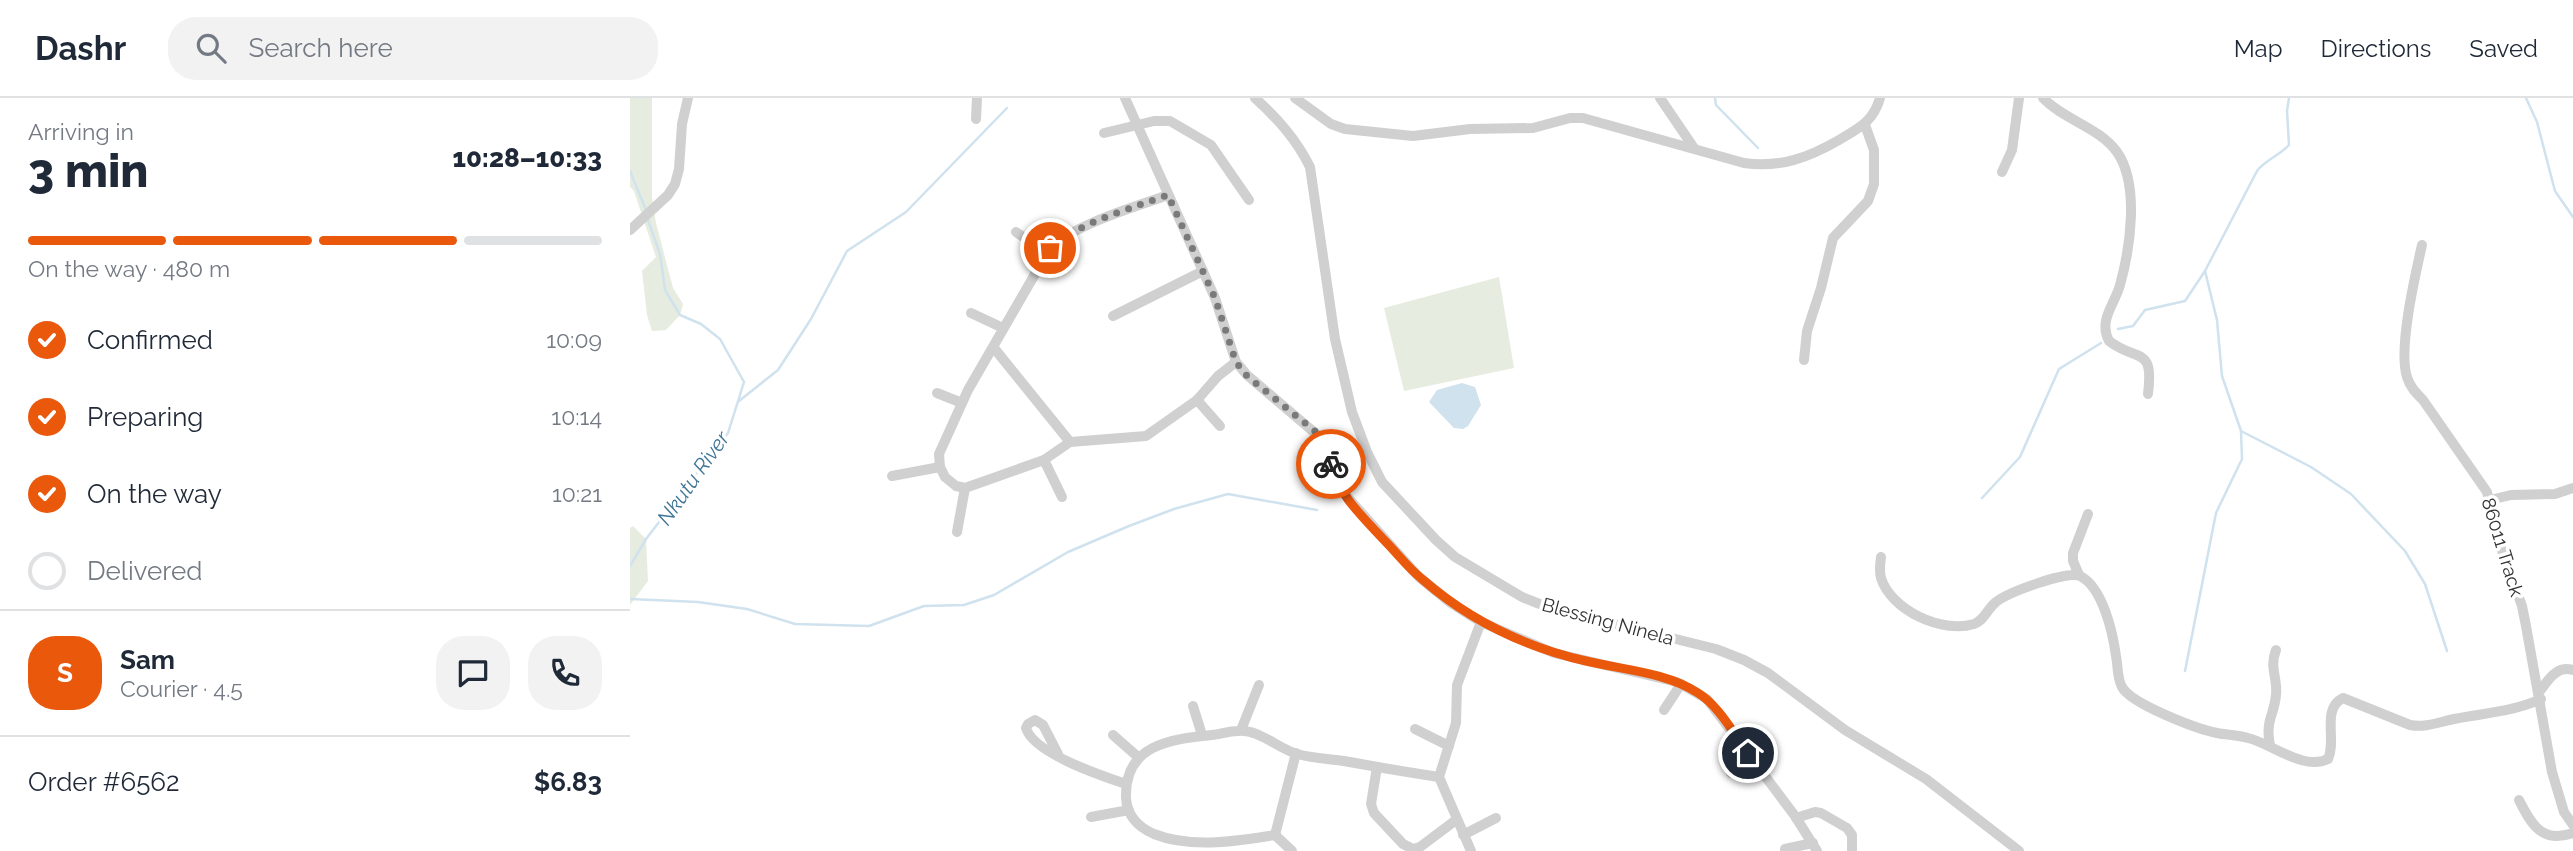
<!DOCTYPE html>
<html lang="en">
<head>
<meta charset="utf-8">
<style>
	:root { --surface:#fff; --page:#f2f2f3; --text:#1f2937; --muted:#747a83; --line:#e0e1e3; --accent:#ea580c }
	body { margin:0; font-family:Raleway,sans-serif; background:var(--page); color:var(--text); height:100vh; display:flex; flex-direction:column; font-size:26px; white-space:nowrap }
	* { box-sizing:border-box; margin:0 }
	p { font-size:23px; color:var(--muted) }
	.icon { flex:none; width:38px; height:38px; fill:none; stroke:currentColor; stroke-width:2; stroke-linecap:round; stroke-linejoin:round }
	.map { position:relative; flex:1; overflow:hidden }
	.panel { display:flex; flex-direction:column; background:var(--surface); width:630px }
	.panel>* { flex:none }
	.pin { position:absolute; display:grid; place-items:center; width:60px; height:60px; color:#fff; margin:-30px; border:4px solid #fff; border-radius:50%; box-shadow:0 2px 7px #0007 }
	.courier { position:absolute; display:grid; place-items:center; width:70px; height:70px; margin:-35px; border:5px solid #ea580c; border-radius:50%; background:#fff; color:#222; box-shadow:0 2px 9px #0007 }
	.head em { font-style:normal; font-weight:800 }
	.head div { display:flex; flex-direction:column-reverse }
	.head { display:flex; align-items:center; justify-content:space-between; height:119px; padding:0 28px }
	h1 { font-size:46px; font-weight:800; line-height:52px }
	.bar { display:grid; grid-template-columns:repeat(4,1fr); gap:10px 7px; align-content:center; height:84px; padding:0 28px }
	.bar i { height:9px; border-radius:5px; background:var(--line) }
	.bar .selected { background:var(--accent) }
	.bar p { grid-column:span 4 }
	.line { display:flex; align-items:center; gap:18px; padding:0 28px; border-top:2px solid var(--line) }
	.line div { flex:1 }
	.round { display:grid; place-items:center; flex:none; width:74px; height:74px; border-radius:28px; background:var(--page) }
	ol { padding:0 28px; list-style:none }
	li { display:flex; align-items:center; gap:21px; height:77px }
	li p { margin-inline-start:auto }
	li .icon { padding:7px; border-radius:50%; background:var(--accent); color:#fff; stroke-width:4 }
	li:last-child { color:var(--muted) }
	li i { width:38px; height:38px; border:4px solid var(--line); border-radius:50% }
	header { display:flex; align-items:center; gap:42px; box-sizing:border-box; height:98px; padding:0 35px; background:var(--surface); border-bottom:2px solid var(--line) }
	header strong { font-size:33px }
	nav { display:flex; gap:38px; margin-inline-start:auto; font-size:24px }
	.search { width:490px; height:63px; background:var(--page); display:flex; align-items:center; gap:18px; box-sizing:border-box; padding:0 24px; border-radius:28px; color:var(--muted); font-size:26px }
	main { display:flex; flex:1; min-height:0 }
	.map>svg:first-child { display:block }
	.green { fill:#e6ecdf }
	.water { fill:#cfe2ee }
	.lines { fill:none; stroke-linecap:round; stroke-linejoin:round }
	.stream { stroke:#cfe2ee; stroke-width:2.5 }
	.minor { stroke:#d0d0d0; stroke-width:10 }
	.done { stroke:#7a7a7a; stroke-width:7; stroke-dasharray:0 12.6 }
	.route { stroke:#ea580c; stroke-width:9 }
	.labels { text-anchor:middle; dominant-baseline:central; stroke-width:7; stroke-linejoin:round; paint-order:stroke }
	.street-label { font-size:19px; fill:#333; stroke:#fff }
	.water-label { font-size:21px; font-style:italic; fill:#3f7597; stroke:#fff }
</style>
</head>
<body>
<header>
<strong>Dashr</strong>
<div class="search"><svg class="icon" aria-label="search" viewBox="0 0 24 24"><circle cx="10" cy="10" r="6"/><path d="M15 15l6 6"/></svg>Search here</div>
<nav><a>Map</a><a>Directions</a><a>Saved</a></nav>
</header>
<main>
<section class="panel">
<div class="head"><div><h1>3 min</h1><p>Arriving in</p></div><em>10:28–10:33</em></div>
<div class="bar"><i class="selected"></i><i class="selected"></i><i class="selected"></i><i></i><p>On the way · 480 m</p></div>
<ol>
<li><svg class="icon" aria-label="check" viewBox="0 0 24 24"><path d="M5 12l5 5 9-10"/></svg>Confirmed<p>10:09</p></li>
<li><svg class="icon" aria-label="check" viewBox="0 0 24 24"><path d="M5 12l5 5 9-10"/></svg>Preparing<p>10:14</p></li>
<li><svg class="icon" aria-label="check" viewBox="0 0 24 24"><path d="M5 12l5 5 9-10"/></svg>On the way<p>10:21</p></li>
<li><i></i>Delivered</li>
</ol>
<div class="line" style="height:126px"><b class="round" style="background:var(--accent);color:#fff">S</b><div><b>Sam</b><p>Courier · 4.5</p></div><a class="round"><svg class="icon" aria-label="chat" viewBox="0 0 24 24"><path d="M4 5h16v11H9l-5 4z"/></svg></a><a class="round"><svg class="icon" aria-label="phone" viewBox="0 0 24 24"><path d="M5 4h4l2 5-3 2q2 4 5 5l2-3 5 2v4C11 20 4 13 5 4z"/></svg></a></div>
<div class="line" style="height:91px"><div>Order #6562</div><b>$6.83</b></div>
</section>
<div class="map">
<svg width="1943" height="753" viewBox="0 0 1943 753">
	<rect width="100%" height="100%" fill="#fff"/>
	<g class="green">
		<path d="M 0,0 L 22,0 L 22,100 L 26,125 L 43,190 L 53,206 L 50,217 L 36,232 L 22,233 L 17,217 L 12,173 L 26,159 L 4,93 L 0,89 Z"/>
		<path d="M 869,179 L 884,270 L 774,293 L 754,210 Z"/>
		<path d="M 3,428 L 16,441 L 18,483 L 0,507 L 0,430 Z"/>
	</g>
	<path class="water" d="M 832,285 L 845,289 L 851,307 L 838,328 L 833,331 L 824,330 L 799,304 L 807,292 Z"/>
	<g class="lines">
		<g class="stream">
			<path d="M 1085,0 L 1086,7 L 1128,50"/>
			<path d="M 1896,0 L 1907,24 L 1925,93 L 1943,119"/>
			<path d="M 0,73 L 16,112"/>
			<path d="M 1488,231 L 1503,228 L 1515,212 L 1555,203 L 1575,173 L 1627,73 C 1635,62 1649,58 1659,47 L 1657,13 L 1659,0"/>
			<path d="M 109,303 L 148,272 L 181,221 L 217,153 L 276,114 L 377,10"/>
			<path d="M 1611,333 L 1681,369 L 1721,396 L 1775,453 L 1795,486 L 1817,553"/>
			<path d="M 1352,400 L 1390,359 L 1429,271 L 1471,245"/>
			<path d="M 0,468 L 16,441 L 98,335 L 114,284 L 90,241 L 71,226 L 50,217 L 35,192 L 30,156 L 18,122"/>
			<path d="M 0,501 L 68,504 L 117,511 L 165,526 L 239,528 L 294,508 L 334,507 L 364,497 L 438,454 L 499,428 L 544,411 L 598,396 L 687,412"/>
			<path d="M 1555,573 L 1586,415 L 1612,361 L 1611,333 L 1592,278 L 1587,222 L 1575,173"/>
		</g>
		<g class="minor">
			<path d="M 495,0 L 585,200 L 606,264 L 617,277 L 692,341 L 696,348 L 705,382 L 711,392 L 789,479 L 821,505 L 851,524 L 924,555 L 1047,584 L 1077,601 L 1165,718 L 1187,753"/>
			<path d="M 625,0 C 648,21 666,41 680,69 L 705,241 L 722,314 L 737,354 L 752,384 L 806,442 L 825,459 L 892,499 L 920,510 L 1086,551 L 1114,562 L 1138,575 L 1215,632 L 1296,681 L 1389,753"/>
			<path d="M 665,0 L 701,26 L 715,31 L 783,38 L 840,31 L 903,30 L 940,20 L 953,20 L 1114,65 C 1150,70 1178,60 1209,42 C 1229,30 1243,24 1250,0"/>
			<path d="M 1030,0 L 1064,50"/>
			<path d="M 1413,0 C 1434,22 1469,29 1487,54 C 1510,87 1500,151 1490,187 C 1485,206 1468,222 1479,243 C 1508,265 1524,247 1518,296"/>
			<path d="M 346,21 L 347,0"/>
			<path d="M 474,35 L 524,23 L 540,23 L 581,47 L 619,102"/>
			<path d="M 1372,74 L 1382,52 L 1389,0"/>
			<path d="M 538,97 C 502,110 448,125 420,150 L 338,292 L 309,356 L 310,369 L 315,379 L 326,388 L 335,390 L 414,362 L 440,344 L 516,338 L 567,302 L 588,278 L 606,264"/>
			<path d="M 0,132 L 38,97 L 45,86 L 49,71 L 52,26 L 58,0"/>
			<path d="M 386,134 L 416,155"/>
			<path d="M 1792,147 C 1785,178 1768,251 1777,279 C 1780,289 1786,295 1793,302 L 1857,394 L 1867,439 L 1892,508 L 1896,528 L 1922,674 L 1934,714 L 1943,727"/>
			<path d="M 341,215 L 373,230"/>
			<path d="M 483,218 L 573,173"/>
			<path d="M 364,250 L 440,344"/>
			<path d="M 1174,262 L 1177,233 L 1191,190 L 1203,140 L 1238,103 L 1244,86 L 1244,52 L 1235,27"/>
			<path d="M 307,295 L 332,305"/>
			<path d="M 567,302 L 590,328"/>
			<path d="M 414,362 L 432,399"/>
			<path d="M 262,378 L 310,369"/>
			<path d="M 1860,402 L 1881,397 L 1925,396 L 1943,390"/>
			<path d="M 327,434 L 335,390"/>
			<path d="M 1251,459 C 1250,466 1249,473 1251,480 C 1261,512 1312,536 1344,526 C 1355,522 1357,511 1366,504 C 1377,495 1437,472 1450,478 C 1473,489 1483,536 1486,558 C 1488,568 1487,580 1492,589 C 1501,606 1567,631 1587,635 C 1597,637 1608,637 1618,640 C 1643,646 1673,673 1698,661 C 1707,642 1691,611 1713,600 L 1780,627 C 1795,630 1809,624 1824,621 C 1854,615 1882,614 1911,601"/>
			<path d="M 1449,477 L 1443,463 L 1443,455 L 1458,416"/>
			<path d="M 1910,593 C 1918,582 1927,567 1943,572"/>
			<path d="M 563,608 L 572,637"/>
			<path d="M 1034,612 L 1051,586"/>
			<path d="M 785,631 L 819,648"/>
			<path d="M 611,632 L 629,587"/>
			<path d="M 483,637 L 508,659"/>
			<path d="M 1640,648 C 1635,621 1644,619 1646,597 C 1648,581 1639,569 1646,552"/>
			<path d="M 428,656 L 413,627 L 405,622 L 398,626 L 396,630 C 403,655 472,678 496,686"/>
			<path d="M 747,669 L 741,706 L 744,715 L 773,746 L 783,751 L 790,749 L 826,722"/>
			<path d="M 1101,675 L 1118,655"/>
			<path d="M 1889,702 C 1901,726 1912,746 1943,735"/>
			<path d="M 461,719 L 499,712"/>
			<path d="M 1166,720 L 1185,714 L 1191,715 L 1217,730 L 1222,737 L 1222,753"/>
			<path d="M 645,737 L 666,655"/>
			<path d="M 833,737 L 866,720"/>
			<path d="M 1155,751 L 1183,745"/>
			<path d="M 662,753 L 645,737 C 606,743 562,751 524,736 C 508,729 497,717 496,700 C 494,647 540,641 582,637 C 591,636 599,633 608,633 C 629,631 647,650 667,656 C 682,660 699,661 714,663 C 746,669 777,674 809,679"/>
			<path d="M 841,753 L 809,679 L 826,625 L 827,587 L 851,524"/>
		</g>
	</g>
	<g class="lines">
		<path class="done" d="M 420,150 C 448,125 502,110 538,97 L 585,200 L 606,264 L 617,278 L 686,334 L 696,348 L 701,366"/>
		<path class="route" d="M 701,366 C 708,397 734,420 755,443 C 767,455 778,470 792,481 C 839,522 895,549 956,563 C 993,572 1035,574 1068,595 C 1089,608 1103,635 1118,655"/>
	</g>
	<g class="labels">
		<g class="street-label">
			<text transform="translate(1873 449) rotate(73)">86011 Track</text>
			<text transform="translate(978 523) rotate(15)">Blessing Ninela</text>
		</g>
		<g class="water-label">
			<text transform="translate(63 380) rotate(-55)">Nkutu River</text>
		</g>
	</g>
</svg>
<div class="pin" style="left:420px;top:150px;background:#ea580c"><svg class="icon" aria-label="bag" viewBox="0 0 24 24"><path d="M5 8h14l-1 12H6zM9 8a3 3 0 0 1 6 0"/></svg></div>
<div class="pin" style="left:1118px;top:655px;background:#1f2937"><svg class="icon" aria-label="home" viewBox="0 0 24 24"><path d="M3 11l9-7 9 7M6 9v11h12V9"/></svg></div>
<div class="courier" style="left:701px;top:366px"><svg class="icon" aria-label="bike" viewBox="0 0 24 24"><circle cx="6" cy="16" r="4"/><circle cx="18" cy="16" r="4"/><path d="M6 16l4-8h5l3 8M10 8l3 8H6M13 5h3"/></svg></div>
</div>
</main>
</body>
</html>
